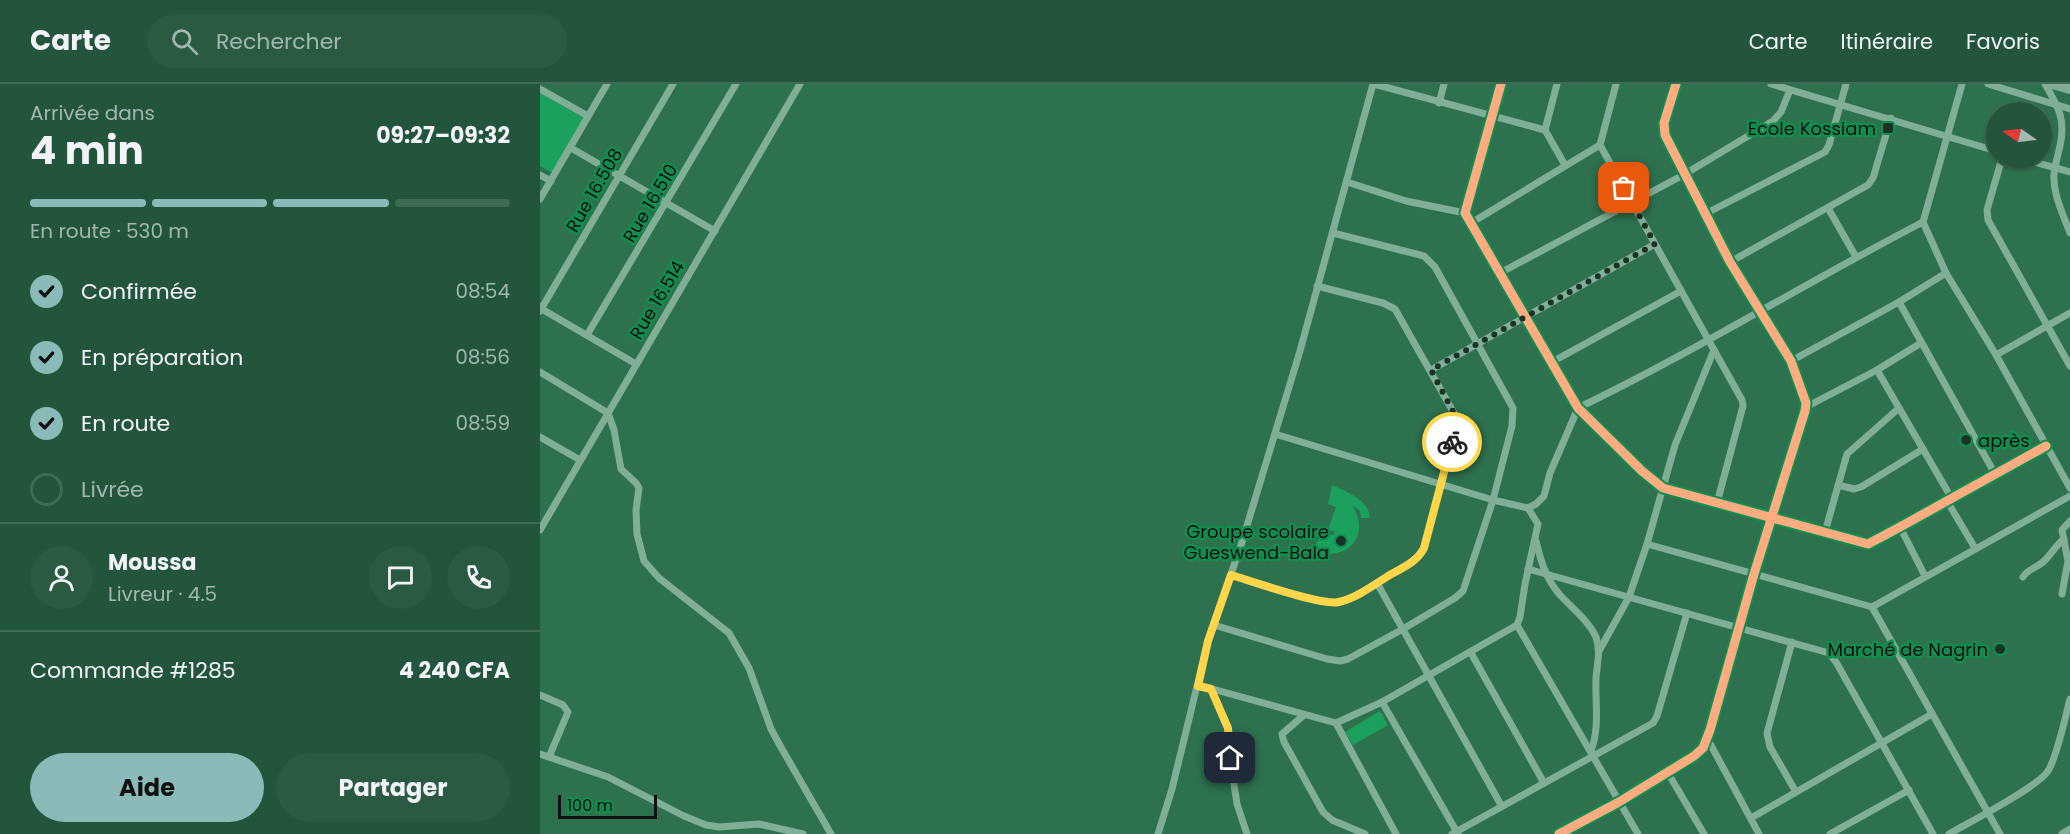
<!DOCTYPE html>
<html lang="fr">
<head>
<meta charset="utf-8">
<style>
	:root { --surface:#22553b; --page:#2a5b42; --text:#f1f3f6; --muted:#a2b7af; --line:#3f6b55; --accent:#8bbbb9 }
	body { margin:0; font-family:Poppins,sans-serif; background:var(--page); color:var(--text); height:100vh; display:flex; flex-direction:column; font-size:22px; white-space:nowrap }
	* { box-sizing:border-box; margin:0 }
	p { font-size:20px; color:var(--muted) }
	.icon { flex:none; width:33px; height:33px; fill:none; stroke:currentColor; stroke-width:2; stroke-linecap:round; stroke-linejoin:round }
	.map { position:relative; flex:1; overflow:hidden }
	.panel { display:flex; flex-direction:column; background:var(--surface); width:540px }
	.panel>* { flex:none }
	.needle { width:39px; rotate:284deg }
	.tools { position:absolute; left:1446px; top:18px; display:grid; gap:12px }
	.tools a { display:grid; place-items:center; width:66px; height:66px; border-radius:50%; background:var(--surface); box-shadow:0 2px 4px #0004,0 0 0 2px var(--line); font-size:30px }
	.scale { position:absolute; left:18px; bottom:15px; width:99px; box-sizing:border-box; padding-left:6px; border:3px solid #111; border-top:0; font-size:16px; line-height:21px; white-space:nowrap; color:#111; -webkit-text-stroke:4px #118d50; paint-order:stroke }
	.pin { position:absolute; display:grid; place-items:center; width:51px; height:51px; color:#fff; margin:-26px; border-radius:12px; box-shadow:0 3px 9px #0006 }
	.courier { position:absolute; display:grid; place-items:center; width:60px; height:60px; margin:-30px; border:4px solid #ffd54a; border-radius:50%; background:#fff; color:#222; box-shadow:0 2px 8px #0007 }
	.head em { font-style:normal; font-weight:700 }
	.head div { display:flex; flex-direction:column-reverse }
	.head { display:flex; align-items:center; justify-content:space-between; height:102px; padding:0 30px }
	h1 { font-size:39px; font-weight:700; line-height:45px }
	.bar { display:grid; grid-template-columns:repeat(4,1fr); gap:9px 6px; align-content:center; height:72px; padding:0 30px }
	.bar i { height:8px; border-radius:4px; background:var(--line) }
	.bar .current { background:var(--accent) }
	.bar p { grid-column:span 4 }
	.line { display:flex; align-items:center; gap:15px; padding:0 30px; border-top:2px solid var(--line) }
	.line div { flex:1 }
	.round { display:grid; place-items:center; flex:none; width:63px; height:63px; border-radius:32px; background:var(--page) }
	ol { padding:0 30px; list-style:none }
	li { display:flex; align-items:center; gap:18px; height:66px }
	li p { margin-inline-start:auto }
	li .icon { padding:6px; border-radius:50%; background:var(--accent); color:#111; stroke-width:4 }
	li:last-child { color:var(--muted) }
	li i { width:33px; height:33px; border:3px solid var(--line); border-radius:50% }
	.cta { display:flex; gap:12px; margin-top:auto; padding:12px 30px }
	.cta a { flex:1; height:69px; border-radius:36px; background:var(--accent); color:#111; font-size:24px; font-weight:700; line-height:69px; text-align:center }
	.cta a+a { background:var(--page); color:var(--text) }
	header { display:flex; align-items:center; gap:36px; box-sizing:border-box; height:84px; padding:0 30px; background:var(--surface); border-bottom:2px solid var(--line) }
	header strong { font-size:28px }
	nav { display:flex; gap:33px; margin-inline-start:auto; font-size:21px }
	.search { width:420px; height:54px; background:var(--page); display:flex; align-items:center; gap:15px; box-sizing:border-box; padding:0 21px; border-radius:33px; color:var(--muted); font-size:22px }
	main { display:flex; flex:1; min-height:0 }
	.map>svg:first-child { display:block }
	.green { fill:#1ba15d }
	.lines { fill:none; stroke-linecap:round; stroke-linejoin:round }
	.minor { stroke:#81ae97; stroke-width:7 }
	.primary { stroke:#80ac96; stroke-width:10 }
	.cycleway-casing { stroke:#118d50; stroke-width:13 }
	.cycleway { stroke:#ffac80; stroke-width:9 }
	.done { stroke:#1b3327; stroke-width:6; stroke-dasharray:0 10.8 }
	.route { stroke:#ffd54a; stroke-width:8 }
	.poi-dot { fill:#1b3327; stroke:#118d50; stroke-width:2 }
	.labels { text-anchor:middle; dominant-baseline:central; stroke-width:5; stroke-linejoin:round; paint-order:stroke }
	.poi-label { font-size:18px; fill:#111; stroke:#118d50; text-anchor:end }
	.street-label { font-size:18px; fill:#111; stroke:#118d50 }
</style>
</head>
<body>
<header>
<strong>Carte</strong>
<div class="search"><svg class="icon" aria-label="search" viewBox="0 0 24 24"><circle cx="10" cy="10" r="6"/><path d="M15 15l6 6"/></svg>Rechercher</div>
<nav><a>Carte</a><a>Itinéraire</a><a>Favoris</a></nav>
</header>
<main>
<section class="panel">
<div class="head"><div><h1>4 min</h1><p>Arrivée dans</p></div><em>09:27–09:32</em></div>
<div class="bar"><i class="current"></i><i class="current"></i><i class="current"></i><i></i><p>En route · 530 m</p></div>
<ol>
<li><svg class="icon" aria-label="check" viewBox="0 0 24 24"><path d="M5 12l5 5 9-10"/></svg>Confirmée<p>08:54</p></li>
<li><svg class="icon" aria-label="check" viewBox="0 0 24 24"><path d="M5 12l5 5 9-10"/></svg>En préparation<p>08:56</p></li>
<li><svg class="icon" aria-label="check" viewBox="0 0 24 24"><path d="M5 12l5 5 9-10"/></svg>En route<p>08:59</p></li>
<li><i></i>Livrée</li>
</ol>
<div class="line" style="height:108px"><a class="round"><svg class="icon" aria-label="person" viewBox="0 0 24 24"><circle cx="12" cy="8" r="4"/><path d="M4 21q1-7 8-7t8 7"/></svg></a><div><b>Moussa</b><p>Livreur · 4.5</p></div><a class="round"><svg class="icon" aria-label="chat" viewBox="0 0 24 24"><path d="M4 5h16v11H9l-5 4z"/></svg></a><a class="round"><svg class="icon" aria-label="phone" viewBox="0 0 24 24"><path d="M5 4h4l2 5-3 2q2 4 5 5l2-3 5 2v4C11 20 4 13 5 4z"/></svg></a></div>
<div class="line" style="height:78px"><div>Commande #1285</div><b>4 240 CFA</b></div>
<div class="cta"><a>Aide</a><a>Partager</a></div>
</section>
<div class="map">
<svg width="1530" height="750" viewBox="0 0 1530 750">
	<rect width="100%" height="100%" fill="#2d714f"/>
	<g class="green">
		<path d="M 0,9 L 44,34 L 12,89 L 0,82 Z"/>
		<path d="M 792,401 C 807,408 829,416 830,434 L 821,434 L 820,427 L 812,421 C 832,452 807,478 773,468 L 777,457 L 784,450 L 794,451 L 795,447 L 788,446 L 796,423 L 788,420 Z"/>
		<path d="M 840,627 L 848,641 L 813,661 L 805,648 Z"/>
	</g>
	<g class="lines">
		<g class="minor">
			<path d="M 834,0 L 1005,46 L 1025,81"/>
			<path d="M 961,0 L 925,129 L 1038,324 L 1102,387 L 1123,404 L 1328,460 L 1360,443 L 1506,362"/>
			<path d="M 1231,0 L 1456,67"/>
			<path d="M 1422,0 L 1383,138 L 1406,189 L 1456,271 L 1530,404"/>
			<path d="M 1448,0 L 1530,25"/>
			<path d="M 1505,0 C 1518,23 1526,34 1520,62 C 1518,71 1515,81 1514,90 C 1513,111 1523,130 1530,149"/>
			<path d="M 0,5 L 48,32"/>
			<path d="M 899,19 L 904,0"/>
			<path d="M 1005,46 L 1017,0"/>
			<path d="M 31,64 L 175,147"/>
			<path d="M 1462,74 L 1447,126 L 1448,136 L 1530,282"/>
			<path d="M 1480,74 L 1530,88"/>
			<path d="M 0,91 L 11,97"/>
			<path d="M 807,98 L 866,117 L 925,129"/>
			<path d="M 0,115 L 67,0"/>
			<path d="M 1288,124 L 1316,173"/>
			<path d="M 1165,130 L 1285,68 L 1289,61 L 1306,0"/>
			<path d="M 931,139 L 1060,61"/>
			<path d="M 1190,178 L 1328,101 L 1333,94 L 1351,34"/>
			<path d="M 960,189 L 1145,90 L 1233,37 L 1241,28 L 1250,6"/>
			<path d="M 1359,218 L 1455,390"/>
			<path d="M 0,224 L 96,280"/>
			<path d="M 0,227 L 133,0"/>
			<path d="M 47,251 L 196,0"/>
			<path d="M 1174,266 L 1202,316 L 1203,322 L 1177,419"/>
			<path d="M 1456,271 L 1530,229"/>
			<path d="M 1251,277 L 1359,218 L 1406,189"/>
			<path d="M 1012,278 L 1141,207"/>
			<path d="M 891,286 L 1115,160"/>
			<path d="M 1337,286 L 1412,415"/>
			<path d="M 0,288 L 68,329 L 74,346 L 81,385 L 96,399 L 99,404 L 96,426 L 97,450 L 104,477 L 119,494 L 189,549 L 209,584 L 231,645 L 242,665 L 291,750"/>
			<path d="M 1266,323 L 1337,286 L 1381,259"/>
			<path d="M 735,350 L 953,416 L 988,424 L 996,420 L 1004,412 L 1010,389 L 1038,324 C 1156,267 1267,198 1383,138"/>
			<path d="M 0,353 L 40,376"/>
			<path d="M 1298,401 L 1314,405 L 1321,403 L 1383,365"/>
			<path d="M 1407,417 L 1435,464"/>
			<path d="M 1360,443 L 1385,492"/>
			<path d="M 0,446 L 260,0"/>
			<path d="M 1285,448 L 1307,370 L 1359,324"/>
			<path d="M 996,457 C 1001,478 1006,495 1020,511 C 1032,524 1048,536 1056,553 C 1061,567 1057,580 1056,594 C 1055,619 1060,643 1051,667"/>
			<path d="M 1107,460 L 1332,523 L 1460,750"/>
			<path d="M 988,485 L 1289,569 L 1296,578 L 1393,750"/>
			<path d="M 691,491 C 711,497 782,522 799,518 C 814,515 835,500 848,492 C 862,484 877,478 884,464 L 915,346 L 915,331 L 855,225 L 843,219 L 777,202"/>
			<path d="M 1483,493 C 1488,485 1496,484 1503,478 C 1511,471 1515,462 1524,455"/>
			<path d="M 837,499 L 961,721"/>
			<path d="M 1522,510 L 1528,477 L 1522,446 L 1530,437"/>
			<path d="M 1332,523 L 1530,412"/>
			<path d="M 674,541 L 787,575 L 800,577 L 808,575 L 863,545 L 915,514 L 923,507 L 953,416 L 972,342 L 973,324 L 895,183 L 884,172 L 793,149"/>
			<path d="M 977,541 L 1098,750"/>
			<path d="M 1252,558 L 1227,649 L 1230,663 L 1256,708"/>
			<path d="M 1059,567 L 1089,513 L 1107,460 L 1135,361 L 1174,266 L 1060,61 L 1076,0"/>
			<path d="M 931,569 L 1004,699"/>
			<path d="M 658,601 L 796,639 L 842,618 L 977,541 L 980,533 L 985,500 L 998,440 L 988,424"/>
			<path d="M 671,605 L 688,644 L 690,674 L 697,720 L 707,750"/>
			<path d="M 0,611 L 23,621 L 28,628 L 9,673"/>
			<path d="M 842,618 L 918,750"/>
			<path d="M 764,631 L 742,650 L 744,658 L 783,728 L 792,736 L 825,750"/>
			<path d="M 796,639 L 856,750"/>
			<path d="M 1167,654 L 1219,750"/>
			<path d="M 0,670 L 68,693 L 144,732 L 166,741 L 179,743 L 219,740 L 263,750"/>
			<path d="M 1128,689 L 1164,750"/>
			<path d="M 1211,734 L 1392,630"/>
			<path d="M 618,750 L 632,705 L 668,557 L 702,458 L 760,267 L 833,0"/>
			<path d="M 912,750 L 1113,639 L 1117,632 L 1147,529"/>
			<path d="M 1019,750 L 1079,718 L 1154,672 L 1163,664 L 1170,646 L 1214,490 L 1265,327 L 1266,319 L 1251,277 L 1190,178 L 1125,51 L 1124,39 L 1136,0"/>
			<path d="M 1290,750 L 1369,706"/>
			<path d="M 1409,750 C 1428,739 1498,703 1508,687 C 1517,673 1525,634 1530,615"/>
			<path d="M 1522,750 L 1530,745"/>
		</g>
		<path class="primary" d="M 1512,0 L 1530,5"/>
		<g class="cycleway-casing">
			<g id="cycleway">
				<path d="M 961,0 L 925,129 L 1038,324 L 1102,387 L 1123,404 L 1328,460 L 1360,443 L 1506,362"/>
				<path d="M 1019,750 L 1079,718 L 1154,672 L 1163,664 L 1170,646 L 1214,490 L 1265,327 L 1266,319 L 1251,277 L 1190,178 L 1125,51 L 1124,39 L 1136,0"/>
			</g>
		</g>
		<use href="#cycleway" class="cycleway"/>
	</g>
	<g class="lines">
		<path class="done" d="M 912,358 L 916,333 L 891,286 L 1115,160 L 1084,104"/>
		<path class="route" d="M 690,674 L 688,644 L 671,605 L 658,602 L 668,557 L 691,491 C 711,497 782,522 799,518 C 816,514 834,501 848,492 C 862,484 877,478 884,464 L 912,358"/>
	</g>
	<g class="poi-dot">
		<rect x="1342" y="38" width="12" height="12" rx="3"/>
		<circle cx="1426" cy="356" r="6"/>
		<circle cx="801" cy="457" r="6"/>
		<circle cx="1460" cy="565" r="6"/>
	</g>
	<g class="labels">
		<g class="poi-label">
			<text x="1336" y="44">Ecole Kossiam</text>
			<text x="1438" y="356" text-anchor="start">après</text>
			<text x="789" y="447">Groupe scolaire<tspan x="789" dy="21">Gueswend-Bala</tspan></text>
			<text x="1448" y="565">Marché de Nagrin</text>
		</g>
		<g class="street-label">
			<text transform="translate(54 106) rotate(-60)">Rue 16.508</text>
			<text transform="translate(110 119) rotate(-59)">Rue 16.510</text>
			<text transform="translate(117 216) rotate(-59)">Rue 16.514</text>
		</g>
	</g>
</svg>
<div class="tools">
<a><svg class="needle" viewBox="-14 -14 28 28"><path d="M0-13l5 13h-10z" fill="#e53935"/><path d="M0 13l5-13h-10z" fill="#a2b7af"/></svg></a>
</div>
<div class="scale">100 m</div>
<div class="pin" style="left:1084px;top:104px;background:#ea580c"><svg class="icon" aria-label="bag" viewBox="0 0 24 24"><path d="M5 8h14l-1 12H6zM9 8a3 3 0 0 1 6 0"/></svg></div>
<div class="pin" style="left:690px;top:674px;background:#1f2937"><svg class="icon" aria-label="home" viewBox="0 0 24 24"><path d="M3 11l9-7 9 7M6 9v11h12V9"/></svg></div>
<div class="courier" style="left:912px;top:358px"><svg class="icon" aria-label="bike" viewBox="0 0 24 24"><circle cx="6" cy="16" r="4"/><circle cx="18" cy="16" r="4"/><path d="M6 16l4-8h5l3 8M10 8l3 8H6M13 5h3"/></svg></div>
</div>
</main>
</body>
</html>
